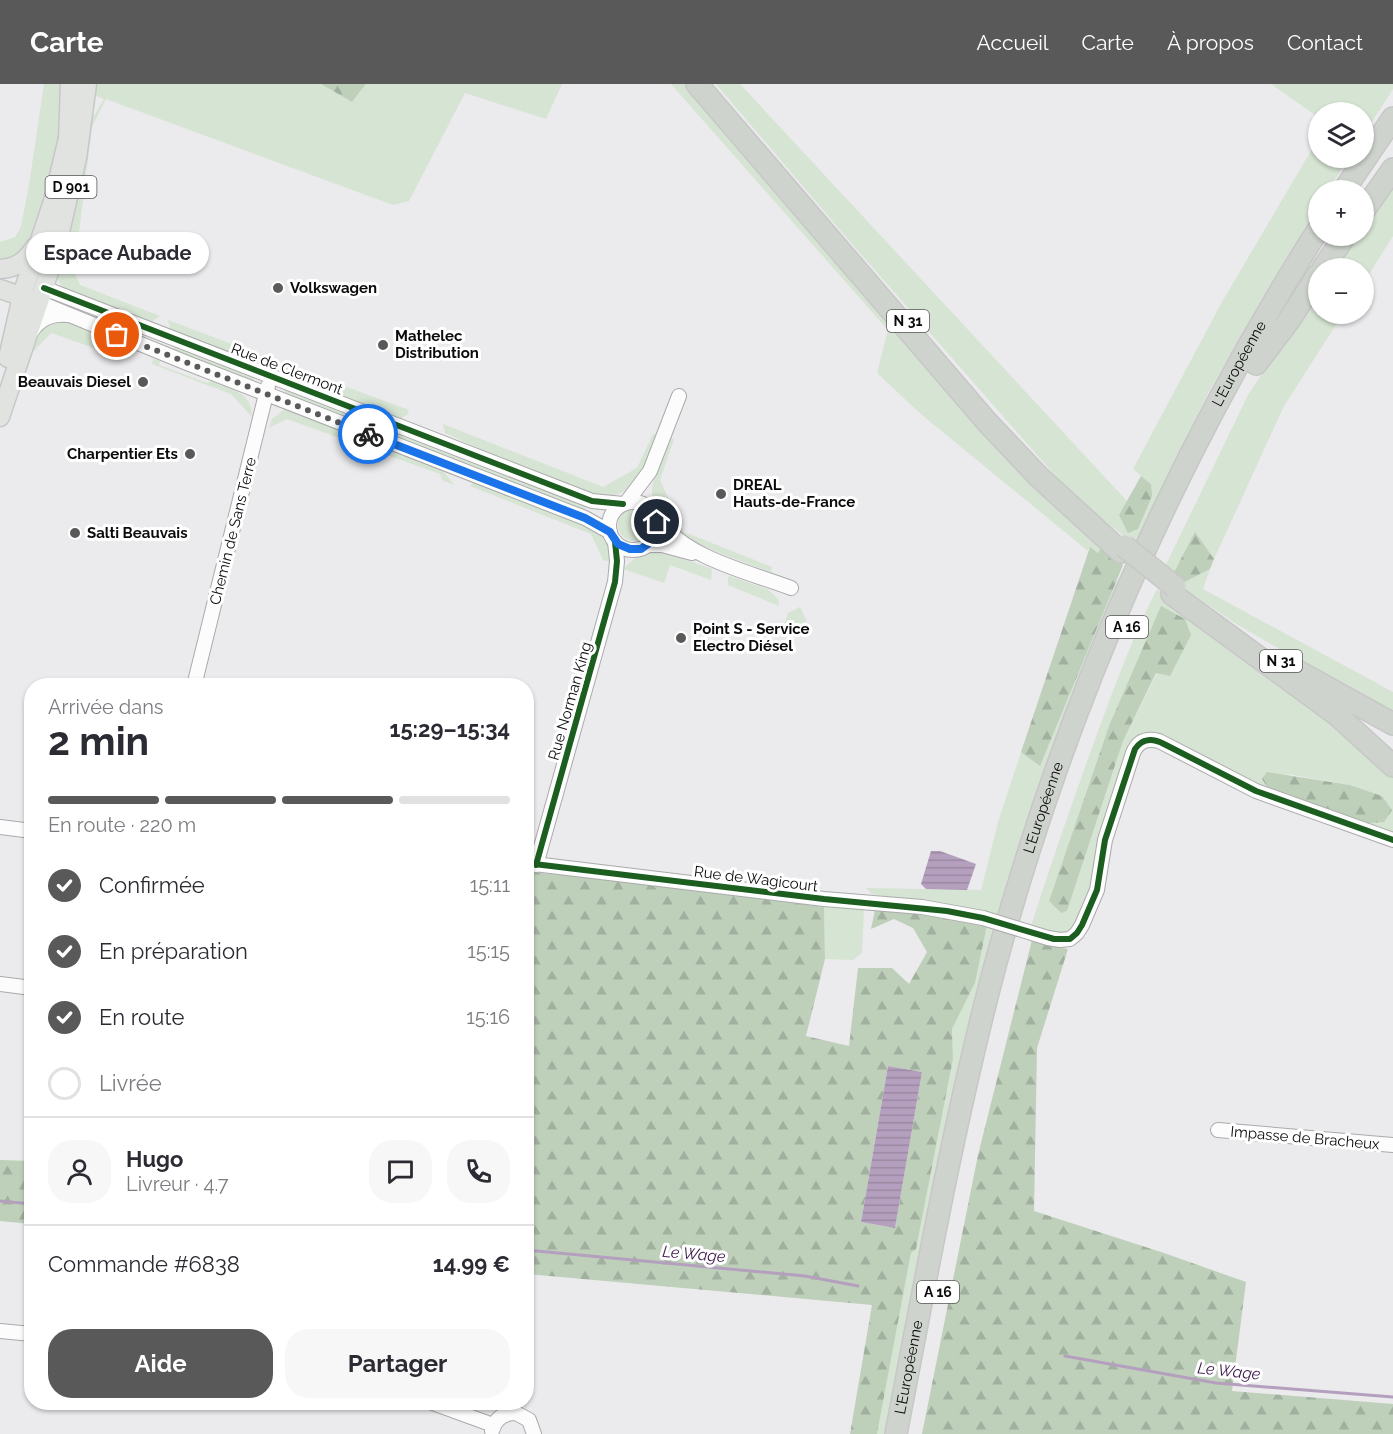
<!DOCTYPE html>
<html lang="fr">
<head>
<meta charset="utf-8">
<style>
	:root { --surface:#fff; --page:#f7f7f7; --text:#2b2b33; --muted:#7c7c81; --line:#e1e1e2; --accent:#5a595a }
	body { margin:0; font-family:Raleway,sans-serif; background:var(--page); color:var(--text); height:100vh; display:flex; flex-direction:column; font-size:22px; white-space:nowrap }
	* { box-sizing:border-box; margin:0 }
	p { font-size:20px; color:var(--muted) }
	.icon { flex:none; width:33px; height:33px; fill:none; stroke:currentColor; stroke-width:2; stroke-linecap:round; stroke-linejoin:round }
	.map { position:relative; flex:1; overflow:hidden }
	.sheet { position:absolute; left:24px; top:594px; width:510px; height:732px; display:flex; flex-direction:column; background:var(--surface); border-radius:24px; box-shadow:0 2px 4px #0004 }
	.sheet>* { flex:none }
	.fabs { position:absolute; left:1308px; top:18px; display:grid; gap:12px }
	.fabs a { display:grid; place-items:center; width:66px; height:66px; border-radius:50%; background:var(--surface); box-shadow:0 2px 4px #0004; font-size:30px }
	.pin { position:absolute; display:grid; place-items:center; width:51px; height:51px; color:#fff; margin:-26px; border:3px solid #fff; border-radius:50%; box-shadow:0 2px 6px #0007 }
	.courier { position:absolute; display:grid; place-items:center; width:60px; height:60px; margin:-30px; border:4px solid #1a73e8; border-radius:50%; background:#fff; color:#222; box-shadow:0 2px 8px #0007 }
	.bubble { position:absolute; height:42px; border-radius:21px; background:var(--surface); box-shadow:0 2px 4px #0004; font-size:20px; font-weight:700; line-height:42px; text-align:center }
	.headline em { font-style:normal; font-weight:700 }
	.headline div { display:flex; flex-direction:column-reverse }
	.headline { display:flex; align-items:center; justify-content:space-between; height:102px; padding:0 24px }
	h1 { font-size:39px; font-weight:700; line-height:45px }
	.bar { display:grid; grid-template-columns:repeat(4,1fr); gap:9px 6px; align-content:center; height:72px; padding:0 24px }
	.bar i { height:8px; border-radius:4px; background:var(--line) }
	.bar .active { background:var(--accent) }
	.bar p { grid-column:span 4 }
	.line { display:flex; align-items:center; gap:15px; padding:0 24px; border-top:2px solid var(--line) }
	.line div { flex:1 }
	.round { display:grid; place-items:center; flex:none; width:63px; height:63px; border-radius:24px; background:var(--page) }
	ol { padding:0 24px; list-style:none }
	li { display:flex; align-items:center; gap:18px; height:66px }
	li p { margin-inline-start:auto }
	li .icon { padding:6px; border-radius:50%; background:var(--accent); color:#fff; stroke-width:4 }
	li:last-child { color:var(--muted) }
	li i { width:33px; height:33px; border:3px solid var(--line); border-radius:50% }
	.action { display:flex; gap:12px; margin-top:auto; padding:12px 24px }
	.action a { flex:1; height:69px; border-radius:24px; background:var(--accent); color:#fff; font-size:24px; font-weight:700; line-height:69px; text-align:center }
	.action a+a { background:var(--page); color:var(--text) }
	header { display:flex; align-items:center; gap:36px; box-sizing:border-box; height:84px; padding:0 30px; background:var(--accent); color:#fff }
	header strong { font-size:28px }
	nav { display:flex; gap:33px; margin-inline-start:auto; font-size:21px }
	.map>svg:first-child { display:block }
	.green { fill:#d6e4d3; fill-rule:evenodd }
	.forest { fill:url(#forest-firs); fill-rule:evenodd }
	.water { fill:url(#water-rules) }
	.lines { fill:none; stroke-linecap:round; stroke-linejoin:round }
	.stream { stroke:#b4a0be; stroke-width:3 }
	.minor-casing { stroke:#abaaac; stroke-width:16 }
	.major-casing { stroke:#c7c7c7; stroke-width:21 }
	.highway-casing { stroke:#c7c7c7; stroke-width:24 }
	.minor { stroke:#fcfcfc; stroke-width:14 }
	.major { stroke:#e0e3e0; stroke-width:18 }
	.highway { stroke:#ced4cd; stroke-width:21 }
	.minor-bridge-casing { stroke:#abaaac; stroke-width:16; stroke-linecap:butt }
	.highway-bridge-casing { stroke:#c7c7c7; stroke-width:24; stroke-linecap:butt }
	.minor-bridge { stroke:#fcfcfc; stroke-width:14 }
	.highway-bridge { stroke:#ced4cd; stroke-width:21 }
	.cycleway-casing { stroke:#fff; stroke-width:10 }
	.cycleway { stroke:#1b5e20; stroke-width:6 }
	.done { stroke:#5a595a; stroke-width:6; stroke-dasharray:0 10.8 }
	.route { stroke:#1a73e8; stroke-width:8 }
	.poi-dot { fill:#5a595a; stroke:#fff; stroke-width:2 }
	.labels { text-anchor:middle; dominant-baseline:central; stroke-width:6; stroke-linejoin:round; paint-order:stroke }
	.shield { fill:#fff; stroke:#555455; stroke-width:1.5 }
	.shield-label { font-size:14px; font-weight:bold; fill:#0c0b0c }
	.poi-label { font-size:15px; font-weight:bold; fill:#0c0b0c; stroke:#fff; text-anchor:start }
	.street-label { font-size:15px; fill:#0c0b0c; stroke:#fff }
	.water-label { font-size:16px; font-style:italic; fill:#3c174b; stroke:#fff }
</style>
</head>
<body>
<header>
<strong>Carte</strong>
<nav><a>Accueil</a><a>Carte</a><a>À propos</a><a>Contact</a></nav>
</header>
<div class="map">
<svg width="1393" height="1350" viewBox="0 0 1393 1350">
	<defs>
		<pattern id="forest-firs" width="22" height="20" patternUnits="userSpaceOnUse" patternTransform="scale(1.5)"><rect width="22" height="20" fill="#bed0ba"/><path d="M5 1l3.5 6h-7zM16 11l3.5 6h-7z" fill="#a2b19f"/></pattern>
		<pattern id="water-rules" width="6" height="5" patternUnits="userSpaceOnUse" patternTransform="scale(1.5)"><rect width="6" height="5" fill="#b4a0be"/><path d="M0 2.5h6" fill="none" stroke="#9a88a2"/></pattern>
	</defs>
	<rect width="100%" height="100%" fill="#ebeaec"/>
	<g class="green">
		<path d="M 44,0 L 67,0 L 62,57 L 40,136 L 22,173 L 0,176 L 0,158 L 15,153 L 21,143 L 29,101 Z"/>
		<path d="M 96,0 L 321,0 L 352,18 L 366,0 L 562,0 L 546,35 L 465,9 L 409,117 L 393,121 L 106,15 L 92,43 L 74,188 L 80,201 L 160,232 L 150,239 L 71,207 C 58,202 57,196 56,183 L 89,40 L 104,15 L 94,11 Z"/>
		<path d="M 671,0 L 685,0 L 891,237 L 1102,462 L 1098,469 L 1089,464 L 1088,467 L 922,331 L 877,289 L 888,246 Z"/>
		<path d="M 716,0 L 740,0 L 1127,417 L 1119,432 L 1151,400 L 1133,385 L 1222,218 L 1318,55 L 1318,74 L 1349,74 L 1328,106 L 1318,106 L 1318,123 L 1273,196 L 1208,309 L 1136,461 L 1092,428 L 1059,396 L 852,160 Z"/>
		<path d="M 1271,0 L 1393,0 L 1393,5 L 1364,50 L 1364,28 L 1318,28 L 1318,33 Z"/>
		<path d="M 1393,98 L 1393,152 L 1364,198 L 1364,184 L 1333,184 L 1356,152 L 1364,152 L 1364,140 Z"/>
		<path d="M 1318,206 L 1318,230 L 1343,230 L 1284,322 L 1214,475 L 1195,449 L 1171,494 L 1163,487 L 1248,311 Z"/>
		<path d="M 65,235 L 126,264 L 127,273 L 119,277 L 120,273 L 51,249 L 33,268 L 20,307 L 18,306 L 33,256 L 44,239 Z"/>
		<path d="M 168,236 L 271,275 L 267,282 L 263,283 L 171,248 Z"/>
		<path d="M 175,260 L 255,292 L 251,301 L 172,269 Z"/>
		<path d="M 153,275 L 160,277 L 159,281 L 207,299 L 211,297 C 231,305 252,308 252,333 L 231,310 L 152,280 Z"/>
		<path d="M 282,279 L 409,326 L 407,331 L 398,336 L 284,291 L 281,288 Z"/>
		<path d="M 286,303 L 587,418 L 584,429 L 282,313 Z"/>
		<path d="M 285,325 L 440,383 L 454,401 L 442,396 L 440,390 L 287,335 L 269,344 L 272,335 Z"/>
		<path d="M 443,340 L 603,403 L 637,384 L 653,350 L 658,352 L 639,396 L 629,406 L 607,414 L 597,414 L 542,393 L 445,349 Z"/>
		<path d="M 671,354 L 674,355 L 660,396 L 684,448 L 772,483 L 771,488 C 738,475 648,451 652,406 C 653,389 664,370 671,354 Z"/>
		<path d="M 475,397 L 584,439 L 609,454 L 614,468 L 614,479 L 603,476 L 591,450 L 470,402 Z"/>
		<circle cx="634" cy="441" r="16"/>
		<path d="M 657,465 L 712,485 L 711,496 L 670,481 L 664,499 L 623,485 L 641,469 Z"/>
		<path d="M 1210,485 L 1203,505 L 1393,608 L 1393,631 L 1238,541 L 1179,501 Z"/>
		<path d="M 730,492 L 769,506 L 778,515 L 779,522 L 728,501 L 728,493 Z"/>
		<path d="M 1116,497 L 1119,498 C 1075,608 1034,718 998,831 L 872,810 L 866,804 L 981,806 L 998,738 L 1021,668 L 1040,681 Z"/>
		<path d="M 1157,505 L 1205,540 L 1393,687 L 1393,751 L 1356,740 L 1382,712 L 1350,701 L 1288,690 L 1269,706 L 1151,648 L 1136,654 L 1093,799 L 1073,844 L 1063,850 L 1031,842 C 1052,777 1074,713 1097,650 C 1115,601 1133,552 1157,505 ZM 1191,551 L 1157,589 L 1123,657 L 1067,827 L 1061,829 L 1049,817 L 1109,642 Z"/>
		<path d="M 800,523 L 807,537 L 799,540 L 791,551 L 782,548 L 788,529 Z"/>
		<path d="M 824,823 L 864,825 L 862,869 L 853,876 L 825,875 Z"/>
		<path d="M 987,841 L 996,844 L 975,916 L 963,965 L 886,1350 L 877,1350 L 911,1169 L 916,1164 L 953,975 L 952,945 L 975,899 Z"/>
	</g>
	<g class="forest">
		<path d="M 321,0 L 366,0 L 352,18 Z"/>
		<path d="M 1141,392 L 1151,400 L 1152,412 L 1138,445 L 1128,449 L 1119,431 Z"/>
		<path d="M 1195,448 L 1214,475 L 1210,485 L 1179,501 L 1171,494 Z"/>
		<path d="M 1102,462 L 1123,481 L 1040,682 L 1021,668 L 1090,463 L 1098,469 Z"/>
		<path d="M 1161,522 L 1185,535 L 1191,551 L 1170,592 L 1156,589 L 1123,657 L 1067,827 L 1061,829 L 1049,817 L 1109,642 Z"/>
		<path d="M 1267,688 L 1350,701 L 1382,712 L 1392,726 L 1384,738 L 1356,740 L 1269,706 L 1262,695 Z"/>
		<path d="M 526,788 L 604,794 L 824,823 L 825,875 L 806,952 L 849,962 L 858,884 L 892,884 L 909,900 L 927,868 L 913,844 L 894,835 L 871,845 L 875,826 L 931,830 L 987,841 L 975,899 L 952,945 L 953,975 L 916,1165 L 911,1169 L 877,1350 L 850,1350 L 872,1221 L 527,1190 ZM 888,982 L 922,988 L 895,1144 L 861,1138 Z"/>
		<path d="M 1032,856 L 1068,865 L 1037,964 L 1034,1127 L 1164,1169 L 1246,1198 L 1232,1307 L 1393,1320 L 1393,1350 L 922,1350 L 978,1071 Z"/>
		<path d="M 0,1076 L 31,1077 L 31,1140 L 0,1137 Z"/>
	</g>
	<g class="water">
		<path d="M 931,767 L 940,767 L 976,780 L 967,806 L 926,805 L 921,800 Z"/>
		<path d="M 888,982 L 922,988 L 895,1144 L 861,1138 Z"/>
	</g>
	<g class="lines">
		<g class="stream">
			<path d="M 0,1117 L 32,1120"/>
			<path d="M 526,1166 L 805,1192 L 858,1202"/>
			<path d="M 1065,1272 L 1216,1299 L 1393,1313"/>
		</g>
		<g class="minor-casing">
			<g id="minor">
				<path d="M 44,204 L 592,417 L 623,420"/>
				<path d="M 38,218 L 187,279 L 585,434 L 610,448"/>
				<path d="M 31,248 C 40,235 51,229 68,231"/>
				<circle cx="633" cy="442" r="24"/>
				<path d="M 626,419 L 650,387 L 679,312"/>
				<path d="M 657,435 C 688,475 746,487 791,504"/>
				<path d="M 647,461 L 662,461 L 692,469"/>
				<path d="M 194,602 L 268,302"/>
				<path d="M 0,743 L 32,747"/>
				<path d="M 526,779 L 824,815 L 922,823 L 983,834"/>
				<path d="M 536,781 L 615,498 L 617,477 L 615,458"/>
				<path d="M 1048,854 L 1060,856 L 1070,855 L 1077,849 L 1082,841 L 1097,806 L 1105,756 L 1133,669 C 1138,657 1147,654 1159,657 L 1256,707 L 1393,756"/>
				<path d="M 0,900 L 32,904"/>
				<path d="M 1218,1046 L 1393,1061"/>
				<path d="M 0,1247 L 32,1250"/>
				<path d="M 430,1318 L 493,1341"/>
				<path d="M 492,1347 C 495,1335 503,1329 516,1329 L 529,1336 L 534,1350"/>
			</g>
		</g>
		<g class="major-casing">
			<g id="major">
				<path d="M 68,57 L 70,0"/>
				<path d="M 0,185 C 17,184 26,177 35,163"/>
				<path d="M 0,205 L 32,216"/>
				<path d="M 8,274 L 23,208 L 53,117 L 70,46"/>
				<path d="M 0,333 L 55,170 L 77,74 L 87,0"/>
			</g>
		</g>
		<g class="highway-casing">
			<g id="highway">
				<path d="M 697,0 L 987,338 L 1039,393 L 1121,468"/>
				<path d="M 1344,106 L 1393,34"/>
				<path d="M 1364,126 L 1393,85"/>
				<path d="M 1323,184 L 1345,152"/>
				<path d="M 1256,280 L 1290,235 L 1318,191"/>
				<path d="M 1172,510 L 1336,630 L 1393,682"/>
				<path d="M 1299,588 L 1393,640"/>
				<path id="s1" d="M 896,1350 C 926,1194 954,1036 995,882 C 1065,623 1174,373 1318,146"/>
			</g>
		</g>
		<use href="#minor" class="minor"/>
		<use href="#major" class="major"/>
		<use href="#highway" class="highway"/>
		<g class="minor-bridge-casing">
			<path id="minor-bridge" d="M 983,834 L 1048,854"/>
		</g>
		<g class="highway-bridge-casing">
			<path id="highway-bridge" d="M 1124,462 L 1175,503"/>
		</g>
		<use href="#minor-bridge" class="minor-bridge"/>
		<use href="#highway-bridge" class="highway-bridge"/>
		<g class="cycleway-casing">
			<g id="cycleway">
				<path d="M 44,204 L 592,417 L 623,420"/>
				<path d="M 526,779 L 824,815 L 947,827 L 983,834 L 1054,855 L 1070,855 L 1077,849 L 1082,841 L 1097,806 L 1105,756 L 1135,665 C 1142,654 1153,654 1164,660 L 1256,707 L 1393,756"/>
				<path d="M 536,781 L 615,498 L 617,477 L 615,458"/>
			</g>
		</g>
		<use href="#cycleway" class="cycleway"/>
	</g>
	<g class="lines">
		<path class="done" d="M 117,251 L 368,350"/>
		<path class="route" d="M 368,350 L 585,434 L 610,448 L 618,460 L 630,465 L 641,465 L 652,457 L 657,448 L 657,438"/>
	</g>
	<g class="poi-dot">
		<circle cx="278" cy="204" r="6"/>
		<circle cx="383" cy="261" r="6"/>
		<circle cx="143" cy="298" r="6"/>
		<circle cx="190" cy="370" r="6"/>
		<circle cx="721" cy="410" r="6"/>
		<circle cx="75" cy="449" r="6"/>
		<circle cx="681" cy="554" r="6"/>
	</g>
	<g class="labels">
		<g class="shield">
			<rect x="45.5" y="92" width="51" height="22" rx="4.5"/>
			<rect x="887" y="226" width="42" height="22" rx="4.5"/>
			<rect x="1106" y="532" width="42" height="22" rx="4.5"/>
			<rect x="1260" y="566" width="42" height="22" rx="4.5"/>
			<rect x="917" y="1197" width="42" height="22" rx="4.5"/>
		</g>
		<g class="shield-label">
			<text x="71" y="103">D 901</text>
			<text x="908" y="237">N 31</text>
			<text x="1127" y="543">A 16</text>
			<text x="1281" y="577">N 31</text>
			<text x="938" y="1208">A 16</text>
		</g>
		<g class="poi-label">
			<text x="290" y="204">Volkswagen</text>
			<text x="395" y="252">Mathelec<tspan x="395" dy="17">Distribution</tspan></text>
			<text x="131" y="298" text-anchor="end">Beauvais Diesel</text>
			<text x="178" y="370" text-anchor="end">Charpentier Ets</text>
			<text x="733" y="401">DREAL<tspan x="733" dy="17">Hauts-de-France</tspan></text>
			<text x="87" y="449">Salti Beauvais</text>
			<text x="693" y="545">Point S - Service<tspan x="693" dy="17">Electro Diésel</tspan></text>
		</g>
		<g class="street-label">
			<text stroke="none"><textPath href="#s1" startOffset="1130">L'Européenne</textPath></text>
			<text transform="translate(287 285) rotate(21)">Rue de Clermont</text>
			<text transform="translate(233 447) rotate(-76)">Chemin de Sans Terre</text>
			<text transform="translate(570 617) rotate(-74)">Rue Norman King</text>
			<text stroke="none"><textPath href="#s1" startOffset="644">L'Européenne</textPath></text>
			<text transform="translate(756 795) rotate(7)">Rue de Wagicourt</text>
			<text transform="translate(1305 1054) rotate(5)">Impasse de Bracheux</text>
			<text stroke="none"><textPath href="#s1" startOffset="68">L'Européenne</textPath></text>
		</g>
		<g class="water-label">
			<text transform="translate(694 1170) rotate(5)">Le Wage</text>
			<text transform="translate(1229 1287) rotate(6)">Le Wage</text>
		</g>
	</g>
</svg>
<div class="fabs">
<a><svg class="icon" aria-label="layers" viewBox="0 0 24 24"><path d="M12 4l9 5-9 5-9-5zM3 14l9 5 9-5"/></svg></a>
<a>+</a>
<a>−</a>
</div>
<div class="pin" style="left:117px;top:251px;background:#ea580c"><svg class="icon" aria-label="bag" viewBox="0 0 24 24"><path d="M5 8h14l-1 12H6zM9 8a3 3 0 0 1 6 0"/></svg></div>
<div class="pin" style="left:657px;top:438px;background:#1f2937"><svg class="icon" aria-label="home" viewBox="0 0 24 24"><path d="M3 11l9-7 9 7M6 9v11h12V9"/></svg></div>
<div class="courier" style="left:368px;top:350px"><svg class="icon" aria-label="bike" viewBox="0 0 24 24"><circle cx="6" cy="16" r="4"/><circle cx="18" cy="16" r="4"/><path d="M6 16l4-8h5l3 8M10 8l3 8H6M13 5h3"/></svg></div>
<div class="bubble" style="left:26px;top:148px;width:183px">Espace Aubade</div>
<section class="sheet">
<div class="headline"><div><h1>2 min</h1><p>Arrivée dans</p></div><em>15:29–15:34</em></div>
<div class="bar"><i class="active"></i><i class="active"></i><i class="active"></i><i></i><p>En route · 220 m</p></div>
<ol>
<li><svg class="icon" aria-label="check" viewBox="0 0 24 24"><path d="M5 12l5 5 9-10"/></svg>Confirmée<p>15:11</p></li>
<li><svg class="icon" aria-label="check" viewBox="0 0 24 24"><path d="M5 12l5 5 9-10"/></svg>En préparation<p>15:15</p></li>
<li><svg class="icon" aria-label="check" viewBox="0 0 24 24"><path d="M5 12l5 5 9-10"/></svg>En route<p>15:16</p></li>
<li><i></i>Livrée</li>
</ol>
<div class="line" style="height:108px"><a class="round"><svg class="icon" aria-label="person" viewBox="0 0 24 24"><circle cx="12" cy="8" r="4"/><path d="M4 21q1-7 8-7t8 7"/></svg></a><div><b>Hugo</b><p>Livreur · 4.7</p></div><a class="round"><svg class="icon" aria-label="chat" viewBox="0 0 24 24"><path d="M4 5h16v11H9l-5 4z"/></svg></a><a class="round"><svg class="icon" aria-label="phone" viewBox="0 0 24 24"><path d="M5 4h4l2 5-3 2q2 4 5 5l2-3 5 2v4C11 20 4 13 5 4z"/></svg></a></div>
<div class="line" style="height:78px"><div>Commande #6838</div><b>14.99 €</b></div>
<div class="action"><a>Aide</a><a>Partager</a></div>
</section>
</div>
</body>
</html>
